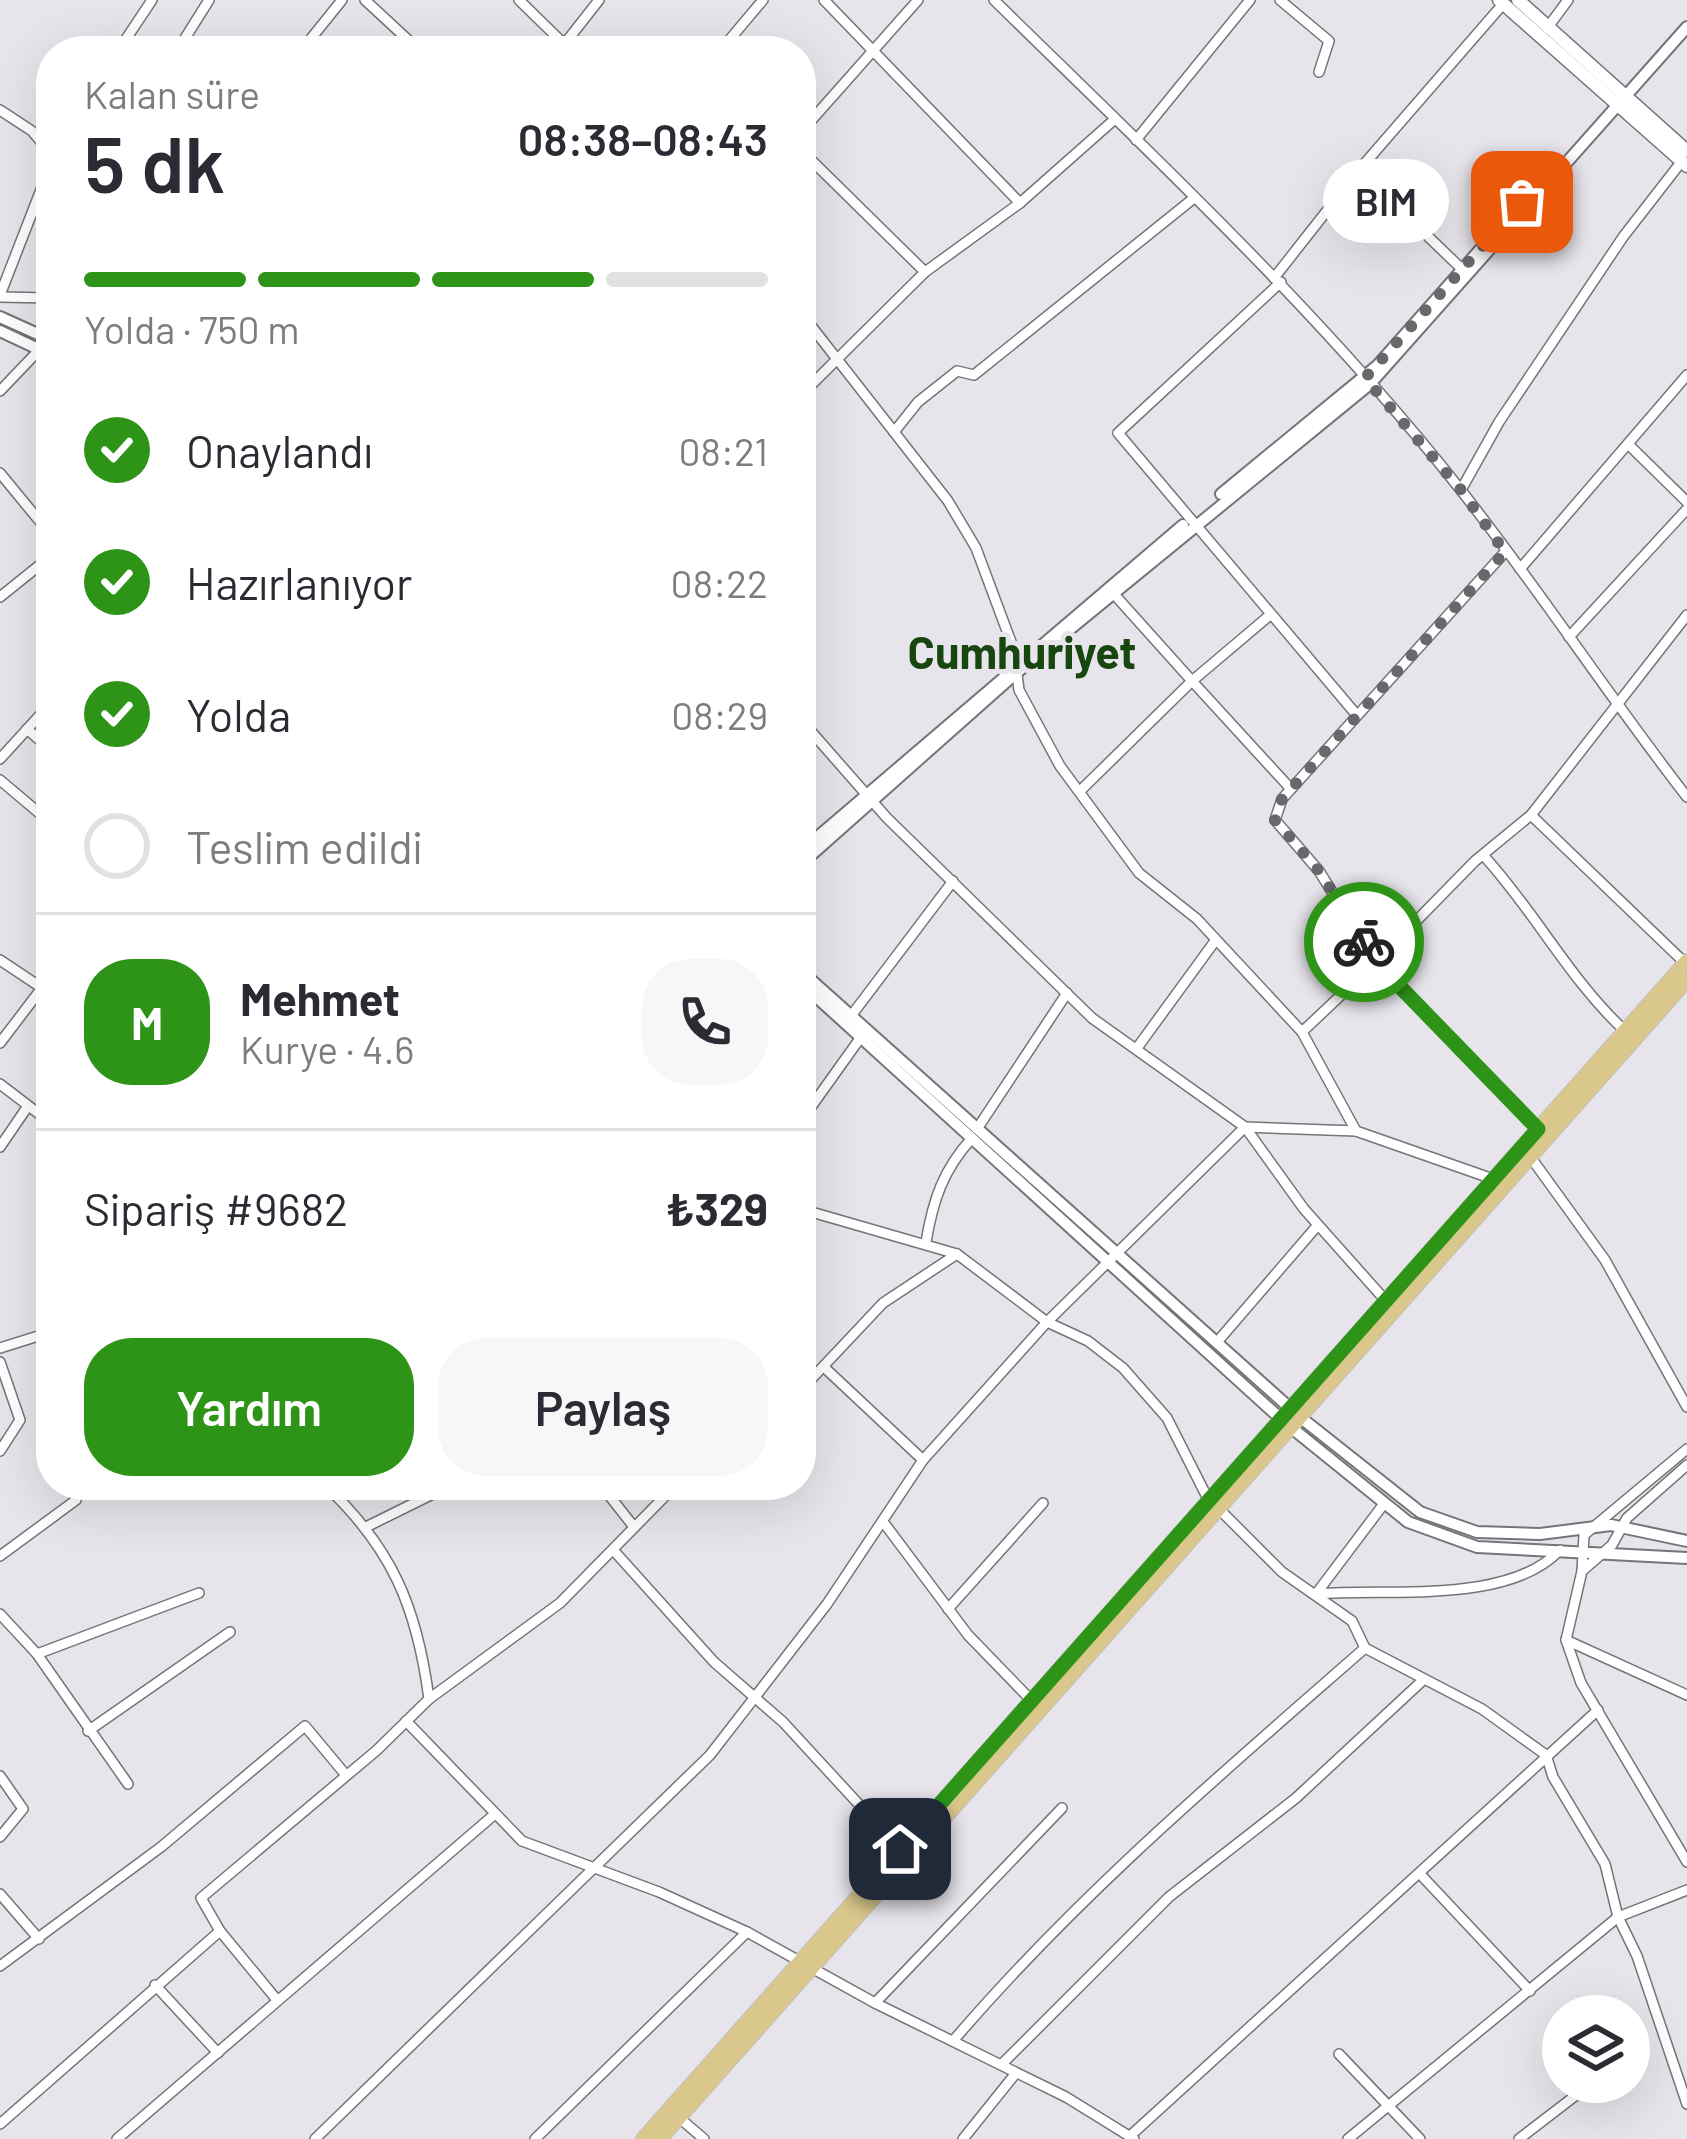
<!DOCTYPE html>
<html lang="tr">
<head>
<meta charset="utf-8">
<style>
	:root { --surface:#fff; --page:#f7f7f7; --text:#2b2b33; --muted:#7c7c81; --line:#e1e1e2; --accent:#2d9418 }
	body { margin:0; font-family:Barlow,sans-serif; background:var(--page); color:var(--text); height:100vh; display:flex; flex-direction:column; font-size:45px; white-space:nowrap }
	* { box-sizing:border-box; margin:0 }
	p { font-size:39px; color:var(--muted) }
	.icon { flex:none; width:66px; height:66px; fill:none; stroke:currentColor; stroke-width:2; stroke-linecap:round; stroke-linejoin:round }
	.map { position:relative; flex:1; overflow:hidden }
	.details { position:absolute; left:36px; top:36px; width:780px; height:1464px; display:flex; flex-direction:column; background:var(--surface); border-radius:48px; box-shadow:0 12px 48px #0002 }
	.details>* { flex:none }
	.tools { position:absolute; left:1542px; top:1995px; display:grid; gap:24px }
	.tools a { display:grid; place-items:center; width:108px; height:108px; border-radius:50%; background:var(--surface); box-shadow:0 12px 48px #0002; font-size:60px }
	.pin { position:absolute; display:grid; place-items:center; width:102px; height:102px; color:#fff; margin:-51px; border-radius:24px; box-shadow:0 6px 18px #0006 }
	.courier { position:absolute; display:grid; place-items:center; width:120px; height:120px; margin:-60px; border:9px solid #2d9418; border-radius:50%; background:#fff; color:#222; box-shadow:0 3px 15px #0007 }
	.bubble { position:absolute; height:84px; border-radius:42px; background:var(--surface); box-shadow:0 12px 48px #0002; font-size:39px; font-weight:600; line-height:84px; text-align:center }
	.overview em { font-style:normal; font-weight:600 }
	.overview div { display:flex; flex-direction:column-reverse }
	.overview { display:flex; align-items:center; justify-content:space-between; height:204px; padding:0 48px }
	h1 { font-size:78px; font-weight:600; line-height:90px }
	.bar { display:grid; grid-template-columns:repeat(4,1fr); gap:18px 12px; align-content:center; height:144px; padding:0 48px }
	.bar i { height:15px; border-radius:9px; background:var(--line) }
	.bar .selected { background:var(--accent) }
	.bar p { grid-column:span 4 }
	.line { display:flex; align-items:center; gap:30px; padding:0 48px; border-top:3px solid var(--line) }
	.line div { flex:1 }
	.round { display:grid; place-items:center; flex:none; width:126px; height:126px; border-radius:48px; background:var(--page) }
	ol { padding:0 48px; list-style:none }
	li { display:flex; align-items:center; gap:36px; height:132px }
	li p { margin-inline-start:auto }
	li .icon { padding:12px; border-radius:50%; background:var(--accent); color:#fff; stroke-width:4 }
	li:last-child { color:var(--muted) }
	li i { width:66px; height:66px; border:6px solid var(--line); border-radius:50% }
	.primary-button { display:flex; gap:24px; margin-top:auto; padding:24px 48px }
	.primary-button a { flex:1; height:138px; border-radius:48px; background:var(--accent); color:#fff; font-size:48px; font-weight:600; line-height:138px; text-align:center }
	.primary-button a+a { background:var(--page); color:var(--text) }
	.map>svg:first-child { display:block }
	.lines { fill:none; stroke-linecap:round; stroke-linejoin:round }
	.minor-casing { stroke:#767379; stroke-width:12 }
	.tertiary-casing { stroke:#767379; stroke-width:14 }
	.secondary-casing { stroke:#767379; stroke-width:15 }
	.primary-casing { stroke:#c2c1c2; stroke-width:16 }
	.minor { stroke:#fff; stroke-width:9 }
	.tertiary { stroke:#fff; stroke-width:10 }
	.secondary { stroke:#fff; stroke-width:12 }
	.primary { stroke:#dac78b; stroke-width:14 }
	.done { stroke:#68676b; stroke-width:12; stroke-dasharray:0 21.6 }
	.route { stroke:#2d9418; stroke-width:15 }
	.labels { text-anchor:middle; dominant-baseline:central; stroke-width:10; stroke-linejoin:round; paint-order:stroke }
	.district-label { font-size:45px; font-weight:bold; fill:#17470e; stroke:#e7e4eb }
</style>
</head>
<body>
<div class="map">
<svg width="1687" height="2139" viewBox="0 0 1687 2139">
	<rect width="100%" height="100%" fill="#e7e4eb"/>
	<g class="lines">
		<g class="minor-casing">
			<g id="minor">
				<path d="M 365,0 L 420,51"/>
				<path d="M 519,0 L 564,44"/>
				<path d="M 824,0 L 1020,203"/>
				<path d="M 994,0 C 1155,158 1320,312 1460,489 C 1539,589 1609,697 1687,797"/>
				<path d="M 1280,0 L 1329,41 L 1319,72"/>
				<path d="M 1548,27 L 1568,0"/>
				<path d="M 118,51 L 152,0"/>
				<path d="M 177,51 L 209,0"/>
				<path d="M 301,51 L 342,0"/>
				<path d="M 559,51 L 599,0"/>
				<path d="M 720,51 L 763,0"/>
				<path d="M 0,110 L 32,131 L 51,154"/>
				<path d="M 801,132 L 918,0"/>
				<path d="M 1136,140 L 1250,0"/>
				<path d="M 801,150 L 925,272"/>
				<path d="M 1359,170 L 1467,274"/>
				<path d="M 1274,278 L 1359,170 L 1503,4"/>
				<path d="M 1281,282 L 1118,433 L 1355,713"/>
				<path d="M 0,295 L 51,164"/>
				<path d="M 0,297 L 51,298"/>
				<path d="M 801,313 L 948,501 L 976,548 L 1014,650 L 1019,690 L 1060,766 L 1139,873 L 1197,919 L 1302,1032 L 1376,962 L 1319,871 L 1275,820 L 1282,799 L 1505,552"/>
				<path d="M 0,391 L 42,347"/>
				<path d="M 801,395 L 925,272 L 1020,203 L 1115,119"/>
				<path d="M 894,432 L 918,402 L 957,371 L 974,375 L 1194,198"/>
				<path d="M 1629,445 L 1687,502"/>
				<path d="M 0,473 L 51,535"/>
				<path d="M 1461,490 L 1499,422 L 1623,237 L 1682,161"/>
				<path d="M 39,566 L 51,580"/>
				<path d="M 1520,569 L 1687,375"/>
				<path d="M 0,597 L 51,556"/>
				<path d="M 1270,615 L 1192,681 L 1290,788"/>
				<path d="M 1569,637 L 1687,509"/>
				<path d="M 801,720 L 887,818 L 1092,1018 L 1245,1127 L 1304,1209 L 1386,1301"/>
				<path d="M 27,729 L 51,750"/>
				<path d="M 0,759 L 51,703"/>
				<path d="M 0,780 L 51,823"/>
				<path d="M 1080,791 L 1192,681 L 1113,593"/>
				<path d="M 1531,815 L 1685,963"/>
				<path d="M 1483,855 C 1534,910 1569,979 1625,1031"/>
				<path d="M 0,960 L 51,994"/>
				<path d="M 851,1016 L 953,881"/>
				<path d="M 1302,1032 L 1356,1131"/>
				<path d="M 0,1043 L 51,976"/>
				<path d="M 1137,1048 L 1215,941"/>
				<path d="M 0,1084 L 51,1123"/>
				<path d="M 801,1121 L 861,1037"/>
				<path d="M 977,1129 L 1067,993"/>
				<path d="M 1538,1129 L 1376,962 L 1475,861 L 1531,815 L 1687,615"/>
				<path d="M 0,1147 L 28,1106"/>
				<path d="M 1529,1155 L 1605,1260 L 1687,1407"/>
				<path d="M 801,1209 L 957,1254 L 1047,1322 L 1088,1341 L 1123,1368 L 1167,1418 L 1209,1501"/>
				<path d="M 926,1242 C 933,1200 943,1170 972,1138"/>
				<path d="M 1218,1341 L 1317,1226"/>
				<path d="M 0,1348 L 51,1332"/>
				<path d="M 0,1362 L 20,1420 L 0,1451"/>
				<path d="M 826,1369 L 923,1460"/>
				<path d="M 801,1390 L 883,1303 L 957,1254"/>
				<path d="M 1687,1465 L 1627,1518 L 1612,1545 L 1582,1571 L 1566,1640 L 1581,1683 L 1687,1862"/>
				<path d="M 601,1485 L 634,1527"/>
				<path d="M 1219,1509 L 1282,1572 L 1352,1621 L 1365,1648 L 1482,1709 L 1546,1755 L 1553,1777 L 1605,1864 L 1618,1917 L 1637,1956 L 1687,2104"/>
				<path d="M 884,1523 L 968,1635 L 1032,1701"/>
				<path d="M 368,1526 L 451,1485"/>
				<path d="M 615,1552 L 714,1662 L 783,1722 L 900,1849"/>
				<path d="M 0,1556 L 76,1500"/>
				<path d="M 1582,1571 L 1584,1535 L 1687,1449"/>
				<path d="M 1316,1594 L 1383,1505"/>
				<path d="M 1318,1594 C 1389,1588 1508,1605 1560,1550"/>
				<path d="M 948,1609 L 1043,1503"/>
				<path d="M 0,1614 L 37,1654 L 128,1784"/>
				<path d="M 1566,1640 L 1687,1695"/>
				<path d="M 37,1654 L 199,1593"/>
				<path d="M 429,1699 L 560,1603 L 676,1485"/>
				<path d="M 406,1721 L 522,1841 L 659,1892 L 747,1932 L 875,2003 L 1066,2097 L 1134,2139"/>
				<path d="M 88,1731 L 230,1632"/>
				<path d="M 0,1776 L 23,1809 L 0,1837"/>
				<path d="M 1421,1875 L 1530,1991"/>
				<path d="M 0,1894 L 39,1939"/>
				<path d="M 0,1966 L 161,1847 L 305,1726 L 345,1774"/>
				<path d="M 155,1985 L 218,2053"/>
				<path d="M 277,2000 L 220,1931 L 201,1898 L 377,1750 L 429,1699 C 417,1607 392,1548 325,1485"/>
				<path d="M 875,2003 L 1062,1808"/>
				<path d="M 953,2041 C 1077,1896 1221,1774 1365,1648"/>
				<path d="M 1339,2054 L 1420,2139"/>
				<path d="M 1002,2064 L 1169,1897 L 1296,1798 L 1421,1682"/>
				<path d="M 676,2115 L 704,2139"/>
				<path d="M 0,2124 L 220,1931"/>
				<path d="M 1130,2136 L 1598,1710"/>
				<path d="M 117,2139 L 495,1814"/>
				<path d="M 315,2139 L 710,1755 L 827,1604 L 923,1460 L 1047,1322 L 1245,1127 L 1356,1131 L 1493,1179"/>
				<path d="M 535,2139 L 747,1932"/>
				<path d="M 963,2139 L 1016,2073"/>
				<path d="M 1348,2139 L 1618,1917 L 1687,1890"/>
				<path d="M 1519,2139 L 1588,2086"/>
			</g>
		</g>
		<g class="tertiary-casing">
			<g id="tertiary">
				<path d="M 0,317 L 51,340"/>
				<path d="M 0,331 L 51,355"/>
				<path d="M 1221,494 L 1378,365 L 1493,235"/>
				<path d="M 801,851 L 1183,525"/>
				<path d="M 801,864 L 1015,674 L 1370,384 L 1687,27"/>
				<path d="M 801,971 L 1300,1417 L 1420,1512 L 1477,1532 L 1540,1534 L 1611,1525 L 1687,1541"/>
				<path d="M 801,983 L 1282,1420 L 1408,1522 L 1477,1547 L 1687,1558"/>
			</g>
		</g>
		<g class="secondary-casing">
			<g id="secondary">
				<path d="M 1499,0 L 1687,166"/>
				<path d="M 1518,0 L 1687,151"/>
			</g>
		</g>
		<g class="primary-casing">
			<g id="primary">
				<path d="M 643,2139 L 1687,961"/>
				<path d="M 660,2139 L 1687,980"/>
			</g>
		</g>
		<use href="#minor" class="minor"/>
		<use href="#tertiary" class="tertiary"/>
		<use href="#secondary" class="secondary"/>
		<use href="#primary" class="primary"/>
	</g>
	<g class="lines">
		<path class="done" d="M 1364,942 L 1319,871 L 1275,820 L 1282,799 L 1505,552 L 1461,490 L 1365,378 L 1522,202"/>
		<path class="route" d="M 900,1849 L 1538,1129 L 1376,962 L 1364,942"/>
	</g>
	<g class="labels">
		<g class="district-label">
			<text x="1022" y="651">Cumhuriyet</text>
		</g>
	</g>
</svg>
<div class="tools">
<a><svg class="icon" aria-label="layers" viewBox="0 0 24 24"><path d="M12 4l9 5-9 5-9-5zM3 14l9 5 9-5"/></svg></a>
</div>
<div class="pin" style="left:1522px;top:202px;background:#ea580c"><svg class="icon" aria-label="bag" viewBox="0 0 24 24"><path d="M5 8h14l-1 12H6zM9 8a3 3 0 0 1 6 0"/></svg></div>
<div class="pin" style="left:900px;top:1849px;background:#1f2937"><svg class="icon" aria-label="home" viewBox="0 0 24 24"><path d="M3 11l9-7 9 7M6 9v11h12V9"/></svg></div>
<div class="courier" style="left:1364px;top:942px"><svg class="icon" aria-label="bike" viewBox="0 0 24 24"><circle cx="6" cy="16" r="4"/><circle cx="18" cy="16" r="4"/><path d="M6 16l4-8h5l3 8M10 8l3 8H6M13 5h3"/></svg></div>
<div class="bubble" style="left:1323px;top:159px;width:126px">BIM</div>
<section class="details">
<div class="overview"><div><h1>5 dk</h1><p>Kalan süre</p></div><em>08:38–08:43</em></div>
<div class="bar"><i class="selected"></i><i class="selected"></i><i class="selected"></i><i></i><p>Yolda · 750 m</p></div>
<ol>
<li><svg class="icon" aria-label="check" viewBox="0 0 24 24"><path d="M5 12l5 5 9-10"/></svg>Onaylandı<p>08:21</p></li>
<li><svg class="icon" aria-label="check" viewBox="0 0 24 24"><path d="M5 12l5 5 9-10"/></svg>Hazırlanıyor<p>08:22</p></li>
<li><svg class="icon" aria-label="check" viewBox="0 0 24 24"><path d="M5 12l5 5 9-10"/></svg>Yolda<p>08:29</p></li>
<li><i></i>Teslim edildi</li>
</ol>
<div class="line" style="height:216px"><b class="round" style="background:var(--accent);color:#fff">M</b><div><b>Mehmet</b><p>Kurye · 4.6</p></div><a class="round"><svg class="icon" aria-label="phone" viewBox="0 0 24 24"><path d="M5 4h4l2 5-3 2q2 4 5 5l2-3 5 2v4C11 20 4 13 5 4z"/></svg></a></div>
<div class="line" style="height:156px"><div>Sipariş #9682</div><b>₺329</b></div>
<div class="primary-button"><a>Yardım</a><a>Paylaş</a></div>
</section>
</div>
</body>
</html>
